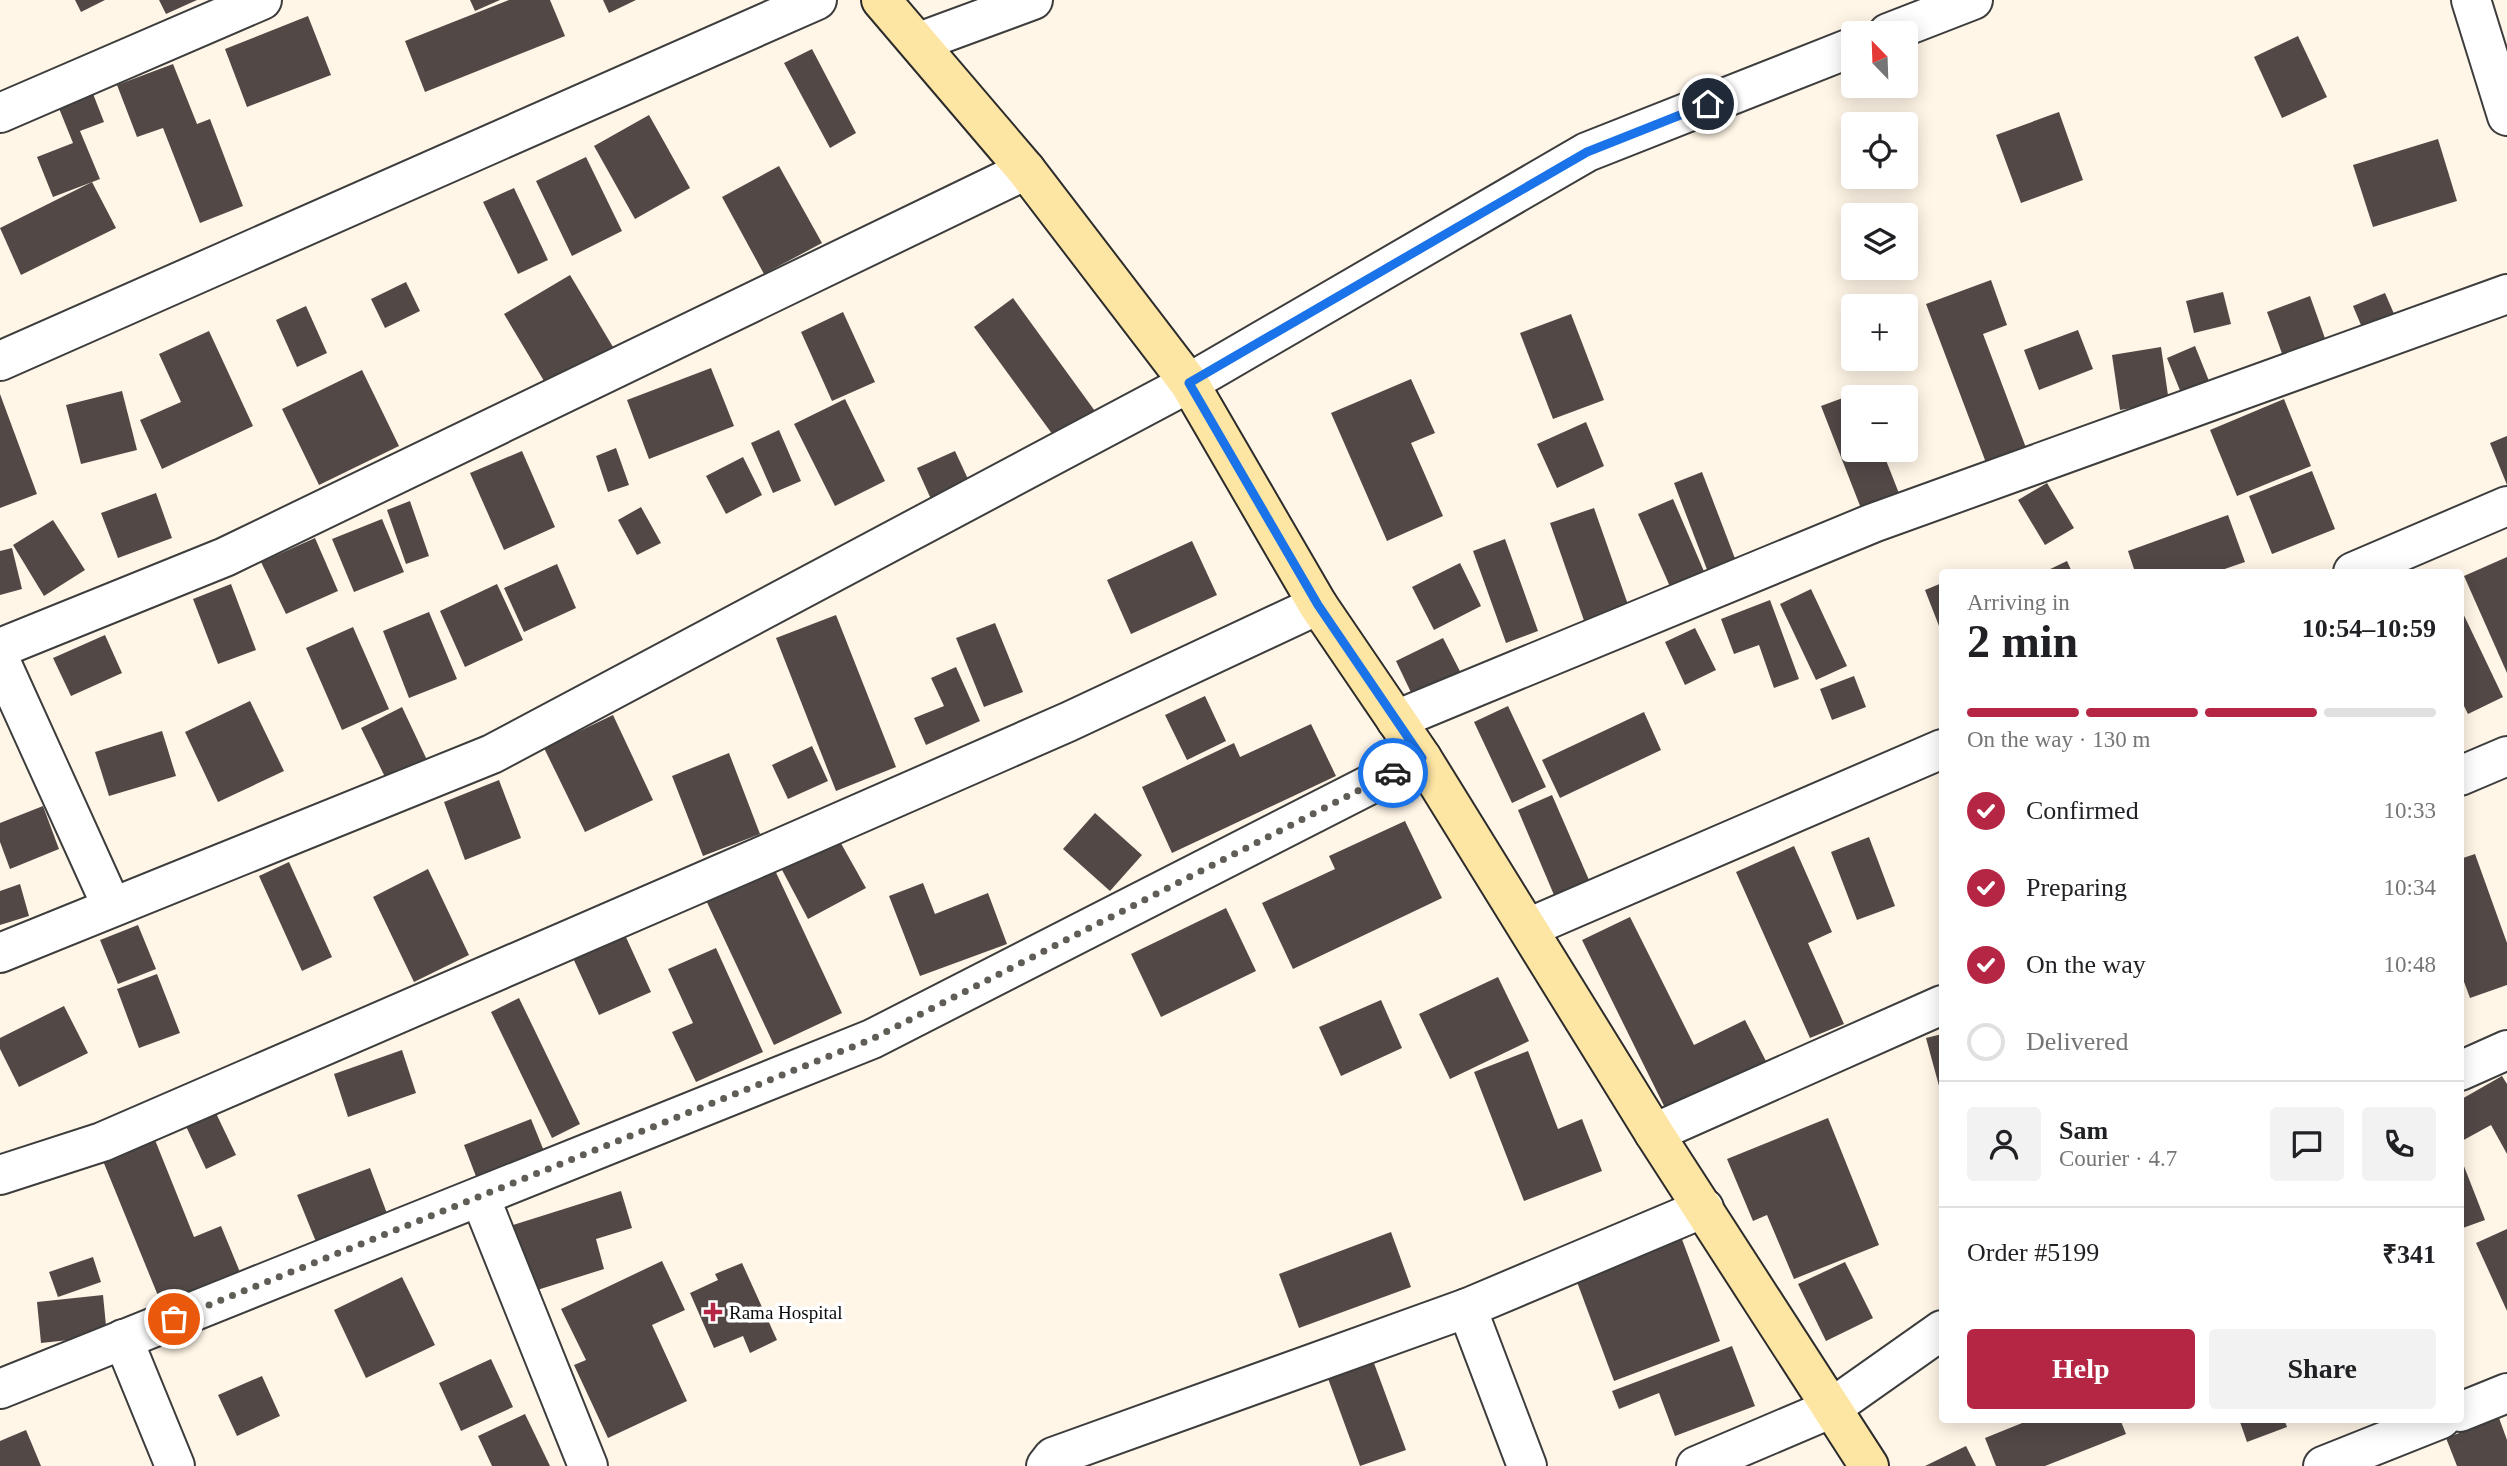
<!DOCTYPE html>
<html lang="en">
<head>
<meta charset="utf-8">
<style>
	:root { --surface:#fff; --page:#f2f2f2; --text:#202124; --muted:#757577; --line:#e0e0e0; --accent:#b52644 }
	body { margin:0; font-family:"Times New Roman",serif; background:var(--page); color:var(--text); height:100vh; display:flex; flex-direction:column; font-size:26px; white-space:nowrap }
	* { box-sizing:border-box; margin:0 }
	p { font-size:23px; color:var(--muted) }
	.icon { flex:none; width:38px; height:38px; fill:none; stroke:currentColor; stroke-width:2; stroke-linecap:round; stroke-linejoin:round }
	.map { position:relative; flex:1; overflow:hidden }
	.panel { position:absolute; left:1939px; top:569px; width:525px; height:854px; display:flex; flex-direction:column; background:var(--surface); border-radius:7px; box-shadow:0 4px 18px #0003 }
	.panel>* { flex:none }
	.needle { width:46px; rotate:337deg }
	.fabs { position:absolute; left:1841px; top:21px; display:grid; gap:14px }
	.fabs a { display:grid; place-items:center; width:77px; height:77px; border-radius:7px; background:var(--surface); box-shadow:0 4px 18px #0003; font-size:35px }
	.pin { position:absolute; display:grid; place-items:center; width:60px; height:60px; color:#fff; margin:-30px; border:4px solid #fff; border-radius:50%; box-shadow:0 2px 7px #0007 }
	.courier { position:absolute; display:grid; place-items:center; width:70px; height:70px; margin:-35px; border:5px solid #1a73e8; border-radius:50%; background:#fff; color:#222; box-shadow:0 2px 9px #0007 }
	.summary em { font-style:normal; font-weight:700 }
	.summary div { display:flex; flex-direction:column-reverse }
	.summary { display:flex; align-items:center; justify-content:space-between; height:119px; padding:0 28px }
	h1 { font-size:46px; font-weight:700; line-height:52px }
	.bar { display:grid; grid-template-columns:repeat(4,1fr); gap:10px 7px; align-content:center; height:84px; padding:0 28px }
	.bar i { height:9px; border-radius:5px; background:var(--line) }
	.bar .selected { background:var(--accent) }
	.bar p { grid-column:span 4 }
	.line { display:flex; align-items:center; gap:18px; padding:0 28px; border-top:2px solid var(--line) }
	.line div { flex:1 }
	.round { display:grid; place-items:center; flex:none; width:74px; height:74px; border-radius:7px; background:var(--page) }
	ol { padding:0 28px; list-style:none }
	li { display:flex; align-items:center; gap:21px; height:77px }
	li p { margin-inline-start:auto }
	li .icon { padding:7px; border-radius:50%; background:var(--accent); color:#fff; stroke-width:4 }
	li:last-child { color:var(--muted) }
	li i { width:38px; height:38px; border:4px solid var(--line); border-radius:50% }
	.action { display:flex; gap:14px; margin-top:auto; padding:14px 28px }
	.action a { flex:1; height:80px; border-radius:7px; background:var(--accent); color:#fff; font-size:28px; font-weight:700; line-height:80px; text-align:center }
	.action a+a { background:var(--page); color:var(--text) }
	.map>svg:first-child { display:block }
	.building { fill:#524947 }
	.lines { fill:none; stroke-linecap:round; stroke-linejoin:round }
	.street-casing { stroke:#3d3d3d; stroke-width:42 }
	.secondary-casing { stroke:#2c2c2c; stroke-width:42 }
	.street { stroke:#fff; stroke-width:38 }
	.secondary { stroke:#fde5a3; stroke-width:38 }
	.done { stroke:#605d57; stroke-width:7; stroke-dasharray:0 12.6 }
	.route { stroke:#1a73e8; stroke-width:9 }
	.poi-dot { fill:#b52644; stroke:#fff; stroke-width:2.5 }
	.labels { text-anchor:middle; dominant-baseline:central; stroke-width:7; stroke-linejoin:round; paint-order:stroke }
	.poi-label { font-size:19px; fill:#0a0a0a; stroke:#fff; text-anchor:start }
</style>
</head>
<body>
<div class="map">
<svg width="2507" height="1466" viewBox="0 0 2507 1466">
	<rect width="100%" height="100%" fill="#fff6e7"/>
	<g class="building">
		<path d="M 75,0 L 105,0 L 81,12 Z"/>
		<path d="M 159,0 L 197,0 L 166,14 Z"/>
		<path d="M 470,0 L 500,0 L 475,11 Z"/>
		<path d="M 509,0 L 550,0 L 565,36 L 425,92 L 405,41 Z"/>
		<path d="M 603,0 L 636,0 L 609,13 Z"/>
		<path d="M 308,16 L 331,75 L 247,107 L 225,49 Z"/>
		<path d="M 2298,36 L 2327,97 L 2282,118 L 2254,57 Z"/>
		<path d="M 812,49 L 856,133 L 830,148 L 784,63 Z"/>
		<path d="M 173,64 L 197,124 L 210,119 L 243,206 L 200,223 L 163,128 L 137,137 L 117,85 Z"/>
		<path d="M 90,86 L 104,122 L 80,131 L 100,179 L 53,197 L 37,157 L 73,143 L 56,101 Z"/>
		<path d="M 2059,112 L 2083,180 L 2021,203 L 1996,135 Z"/>
		<path d="M 649,115 L 690,188 L 635,219 L 594,146 Z"/>
		<path d="M 2438,139 L 2457,201 L 2373,227 L 2353,165 Z"/>
		<path d="M 586,157 L 622,231 L 572,256 L 536,181 Z"/>
		<path d="M 779,166 L 822,243 L 764,274 L 722,197 Z"/>
		<path d="M 92,182 L 116,228 L 21,275 L 0,228 Z"/>
		<path d="M 514,188 L 548,260 L 518,274 L 483,202 Z"/>
		<path d="M 570,275 L 616,352 L 550,391 L 504,314 Z"/>
		<path d="M 1991,280 L 2007,325 L 1983,334 L 2031,461 L 1991,476 L 1926,304 Z"/>
		<path d="M 406,282 L 420,311 L 385,328 L 371,299 Z"/>
		<path d="M 2223,292 L 2231,324 L 2194,333 L 2186,301 Z"/>
		<path d="M 2385,293 L 2398,323 L 2366,337 L 2353,306 Z"/>
		<path d="M 2310,296 L 2327,344 L 2284,359 L 2267,312 Z"/>
		<path d="M 1013,298 L 1100,418 L 1061,446 L 974,327 Z"/>
		<path d="M 306,306 L 327,353 L 297,367 L 276,320 Z"/>
		<path d="M 843,312 L 875,382 L 832,401 L 801,332 Z"/>
		<path d="M 1571,314 L 1604,400 L 1553,419 L 1520,333 Z"/>
		<path d="M 2078,330 L 2093,369 L 2039,390 L 2024,350 Z"/>
		<path d="M 209,331 L 253,426 L 162,469 L 140,420 L 181,402 L 159,354 Z"/>
		<path d="M 2195,346 L 2213,391 L 2185,403 L 2167,358 Z"/>
		<path d="M 2161,347 L 2169,402 L 2120,410 L 2112,355 Z"/>
		<path d="M 711,368 L 734,426 L 649,459 L 627,400 Z"/>
		<path d="M 362,370 L 399,446 L 319,485 L 282,409 Z"/>
		<path d="M 1411,379 L 1435,433 L 1411,443 L 1443,516 L 1387,541 L 1331,413 Z"/>
		<path d="M 122,391 L 137,450 L 81,464 L 66,405 Z"/>
		<path d="M 1859,392 L 1862,397 L 1853,397 L 1853,450 L 1882,450 L 1902,501 L 1864,516 L 1821,406 Z"/>
		<path d="M 0,394 L 37,494 L 0,508 Z"/>
		<path d="M 845,399 L 885,481 L 835,506 L 794,424 Z"/>
		<path d="M 2284,399 L 2311,466 L 2237,496 L 2210,430 Z"/>
		<path d="M 1586,422 L 1604,466 L 1557,488 L 1537,444 Z"/>
		<path d="M 779,430 L 801,481 L 773,493 L 751,443 Z"/>
		<path d="M 2507,436 L 2507,485 L 2490,443 Z"/>
		<path d="M 616,448 L 629,485 L 608,492 L 596,456 Z"/>
		<path d="M 522,451 L 555,527 L 504,550 L 470,473 Z"/>
		<path d="M 955,451 L 974,492 L 935,508 L 917,468 Z"/>
		<path d="M 743,457 L 762,495 L 726,514 L 706,476 Z"/>
		<path d="M 2312,471 L 2335,529 L 2272,554 L 2249,496 Z"/>
		<path d="M 1702,472 L 1739,569 L 1711,580 L 1674,483 Z"/>
		<path d="M 2047,483 L 2074,528 L 2045,545 L 2018,500 Z"/>
		<path d="M 156,493 L 172,538 L 118,558 L 101,513 Z"/>
		<path d="M 1673,499 L 1709,583 L 1675,598 L 1638,514 Z"/>
		<path d="M 410,501 L 429,556 L 406,564 L 387,510 Z"/>
		<path d="M 641,507 L 661,543 L 637,555 L 618,520 Z"/>
		<path d="M 1594,508 L 1632,616 L 1588,632 L 1550,523 Z"/>
		<path d="M 2228,515 L 2245,562 L 2216,572 L 2135,572 L 2128,551 Z"/>
		<path d="M 382,519 L 404,572 L 354,592 L 332,539 Z"/>
		<path d="M 53,520 L 85,570 L 44,596 L 13,545 Z"/>
		<path d="M 315,538 L 338,591 L 286,614 L 261,562 Z"/>
		<path d="M 1505,539 L 1538,631 L 1506,643 L 1473,551 Z"/>
		<path d="M 1192,541 L 1217,595 L 1131,634 L 1107,580 Z"/>
		<path d="M 12,548 L 22,589 L 0,595 L 0,551 Z"/>
		<path d="M 2507,557 L 2507,673 L 2464,576 Z"/>
		<path d="M 2067,561 L 2072,572 L 2044,572 Z"/>
		<path d="M 1460,563 L 1481,606 L 1434,630 L 1412,587 Z"/>
		<path d="M 557,564 L 576,608 L 524,632 L 504,588 Z"/>
		<path d="M 1942,583 L 1942,625 L 1939,626 L 1925,590 Z"/>
		<path d="M 231,584 L 256,650 L 218,664 L 193,599 Z"/>
		<path d="M 497,584 L 523,640 L 465,667 L 440,611 Z"/>
		<path d="M 1811,589 L 1847,666 L 1816,680 L 1780,604 Z"/>
		<path d="M 1770,600 L 1799,679 L 1774,688 L 1759,645 L 1734,654 L 1721,619 Z"/>
		<path d="M 2460,607 L 2503,697 L 2468,714 L 2460,698 Z"/>
		<path d="M 429,612 L 457,679 L 409,698 L 383,631 Z"/>
		<path d="M 836,615 L 896,767 L 836,791 L 776,638 Z"/>
		<path d="M 995,623 L 1023,692 L 984,707 L 956,638 Z"/>
		<path d="M 353,627 L 389,709 L 342,730 L 306,648 Z"/>
		<path d="M 1695,628 L 1716,670 L 1685,685 L 1665,642 Z"/>
		<path d="M 105,635 L 122,673 L 71,696 L 53,658 Z"/>
		<path d="M 1443,638 L 1465,681 L 1417,705 L 1396,661 Z"/>
		<path d="M 956,667 L 980,721 L 926,745 L 914,718 L 944,706 L 931,678 Z"/>
		<path d="M 1854,676 L 1866,707 L 1832,720 L 1820,689 Z"/>
		<path d="M 1205,696 L 1226,741 L 1187,760 L 1165,715 Z"/>
		<path d="M 250,701 L 284,771 L 218,802 L 185,732 Z"/>
		<path d="M 1508,706 L 1546,787 L 1512,803 L 1474,722 Z"/>
		<path d="M 402,707 L 427,760 L 386,779 L 361,728 Z"/>
		<path d="M 1644,712 L 1661,750 L 1560,798 L 1542,760 Z"/>
		<path d="M 613,715 L 653,800 L 585,832 L 544,748 Z"/>
		<path d="M 1311,724 L 1336,776 L 1172,853 L 1142,787 L 1234,743 L 1240,757 Z"/>
		<path d="M 162,731 L 176,776 L 109,796 L 95,752 Z"/>
		<path d="M 812,746 L 828,781 L 788,799 L 772,765 Z"/>
		<path d="M 729,753 L 760,834 L 703,856 L 672,776 Z"/>
		<path d="M 499,780 L 521,838 L 465,860 L 444,802 Z"/>
		<path d="M 1552,795 L 1589,880 L 1554,895 L 1518,810 Z"/>
		<path d="M 43,806 L 59,849 L 10,869 L 0,842 L 0,823 Z"/>
		<path d="M 1095,813 L 1142,855 L 1110,891 L 1063,849 Z"/>
		<path d="M 1405,821 L 1442,898 L 1293,969 L 1262,903 L 1335,869 L 1329,856 Z"/>
		<path d="M 1869,837 L 1895,906 L 1857,920 L 1831,852 Z"/>
		<path d="M 838,838 L 866,888 L 808,919 L 781,868 Z"/>
		<path d="M 1794,846 L 1832,932 L 1808,943 L 1844,1024 L 1810,1038 L 1736,872 Z"/>
		<path d="M 2475,854 L 2507,943 L 2507,985 L 2470,998 L 2460,971 L 2460,859 Z"/>
		<path d="M 289,862 L 332,957 L 302,971 L 259,876 Z"/>
		<path d="M 772,864 L 842,1013 L 774,1045 L 704,896 Z"/>
		<path d="M 428,869 L 469,955 L 414,982 L 373,897 Z"/>
		<path d="M 923,883 L 935,914 L 988,893 L 1007,944 L 920,976 L 889,896 Z"/>
		<path d="M 20,884 L 29,916 L 0,925 L 0,891 Z"/>
		<path d="M 1226,908 L 1256,971 L 1161,1017 L 1131,954 Z"/>
		<path d="M 1630,917 L 1694,1045 L 1745,1020 L 1768,1065 L 1668,1114 L 1582,940 Z"/>
		<path d="M 138,925 L 156,969 L 118,984 L 100,940 Z"/>
		<path d="M 625,935 L 651,992 L 599,1015 L 573,958 Z"/>
		<path d="M 716,948 L 763,1052 L 696,1082 L 672,1032 L 693,1023 L 668,969 Z"/>
		<path d="M 157,974 L 180,1033 L 139,1048 L 117,989 Z"/>
		<path d="M 1498,977 L 1529,1041 L 1450,1079 L 1419,1014 Z"/>
		<path d="M 519,998 L 580,1124 L 552,1138 L 491,1012 Z"/>
		<path d="M 1381,1000 L 1402,1048 L 1341,1076 L 1319,1027 Z"/>
		<path d="M 64,1006 L 88,1053 L 19,1087 L 0,1049 L 0,1038 Z"/>
		<path d="M 1942,1034 L 1942,1097 L 1926,1038 Z"/>
		<path d="M 402,1050 L 416,1093 L 348,1117 L 334,1074 Z"/>
		<path d="M 1528,1051 L 1558,1129 L 1582,1119 L 1602,1171 L 1524,1201 L 1474,1072 Z"/>
		<path d="M 2502,1076 L 2507,1084 L 2507,1154 L 2491,1125 L 2460,1142 L 2460,1100 Z"/>
		<path d="M 214,1109 L 236,1155 L 206,1169 L 184,1122 Z"/>
		<path d="M 1828,1118 L 1879,1245 L 1794,1279 L 1767,1215 L 1753,1221 L 1727,1159 Z"/>
		<path d="M 531,1119 L 548,1161 L 480,1187 L 464,1145 Z"/>
		<path d="M 153,1135 L 194,1237 L 221,1226 L 242,1277 L 163,1308 L 101,1156 Z"/>
		<path d="M 2460,1156 L 2485,1220 L 2460,1229 Z"/>
		<path d="M 370,1168 L 392,1227 L 321,1254 L 297,1195 Z"/>
		<path d="M 621,1191 L 632,1228 L 596,1239 L 604,1269 L 534,1291 L 513,1225 Z"/>
		<path d="M 2507,1229 L 2507,1311 L 2476,1243 Z"/>
		<path d="M 1391,1232 L 1411,1287 L 1299,1328 L 1279,1274 Z"/>
		<path d="M 1680,1234 L 1720,1341 L 1614,1381 L 1574,1274 Z"/>
		<path d="M 93,1257 L 101,1282 L 58,1297 L 49,1272 Z"/>
		<path d="M 662,1261 L 685,1310 L 652,1325 L 687,1401 L 608,1438 L 574,1365 L 586,1360 L 561,1309 Z"/>
		<path d="M 1845,1262 L 1873,1318 L 1826,1341 L 1798,1284 Z"/>
		<path d="M 742,1263 L 777,1340 L 750,1353 L 743,1336 L 714,1348 L 690,1293 L 718,1280 L 715,1274 Z"/>
		<path d="M 402,1277 L 435,1345 L 366,1378 L 334,1310 Z"/>
		<path d="M 103,1295 L 107,1336 L 41,1343 L 37,1302 Z"/>
		<path d="M 1732,1346 L 1755,1406 L 1675,1436 L 1659,1393 L 1619,1409 L 1612,1391 Z"/>
		<path d="M 1371,1355 L 1406,1450 L 1360,1466 L 1326,1373 Z"/>
		<path d="M 491,1359 L 513,1407 L 461,1431 L 439,1383 Z"/>
		<path d="M 262,1376 L 280,1416 L 237,1436 L 218,1395 Z"/>
		<path d="M 525,1414 L 550,1466 L 492,1466 L 478,1436 Z"/>
		<path d="M 2499,1418 L 2507,1440 L 2507,1466 L 2457,1466 L 2446,1438 Z"/>
		<path d="M 2032,1419 L 2120,1419 L 2126,1434 L 2045,1466 L 1996,1466 L 1985,1438 Z"/>
		<path d="M 2239,1419 L 2284,1419 L 2287,1427 L 2247,1442 Z"/>
		<path d="M 26,1430 L 41,1466 L 0,1466 L 0,1441 Z"/>
		<path d="M 1966,1446 L 1976,1466 L 1925,1466 Z"/>
	</g>
	<g class="lines">
		<g class="street-casing">
			<g id="street">
				<path d="M 2471,0 L 2507,116"/>
				<path d="M 1888,33 L 1973,0"/>
				<path d="M 919,42 L 1033,0"/>
				<path d="M 0,113 L 262,0"/>
				<path d="M 0,361 L 817,0"/>
				<path d="M 2353,572 L 2507,506"/>
				<path d="M 0,648 L 225,557 L 1026,170"/>
				<path d="M 0,660 L 112,907"/>
				<path d="M 1396,720 L 1873,523 L 2507,294"/>
				<path d="M 2460,776 L 2507,756"/>
				<path d="M 1528,928 L 1942,749"/>
				<path d="M 0,953 L 492,754 L 1189,383 L 1587,152 L 1853,47"/>
				<path d="M 2460,1071 L 2507,1050"/>
				<path d="M 1654,1133 L 1942,1005"/>
				<path d="M 0,1175 L 102,1142 L 776,850 L 1068,722 L 1318,605"/>
				<path d="M 480,1197 L 588,1466"/>
				<path d="M 1467,1308 L 1527,1466"/>
				<path d="M 123,1339 L 175,1466"/>
				<path d="M 0,1389 L 872,1039 L 1422,758"/>
				<path d="M 2460,1412 L 2507,1393"/>
				<path d="M 1046,1466 L 1053,1457 L 1467,1308 L 1704,1208"/>
				<path d="M 1696,1466 L 1830,1409 L 1942,1330"/>
				<path d="M 2323,1466 L 2441,1419"/>
			</g>
		</g>
		<g class="secondary-casing">
			<path id="secondary" d="M 881,0 L 1026,170 L 1189,383 L 1318,605 L 1422,758 L 1654,1133 L 1869,1466"/>
		</g>
		<use href="#street" class="street"/>
		<use href="#secondary" class="secondary"/>
	</g>
	<g class="lines">
		<path class="done" d="M 174,1319 L 872,1039 L 1393,773"/>
		<path class="route" d="M 1393,773 L 1422,758 L 1318,605 L 1189,383 L 1587,152 L 1708,104"/>
	</g>
	<path class="poi-dot" d="M709.5 1301.5h7v7h7v7h-7v7h-7v-7h-7v-7h7z"/>
	<g class="labels">
		<g class="poi-label">
			<text x="729" y="1312">Rama Hospital</text>
		</g>
	</g>
</svg>
<div class="fabs">
<a><svg class="needle" viewBox="-14 -14 28 28"><path d="M0-13l5 13h-10z" fill="#e53935"/><path d="M0 13l5-13h-10z" fill="#757577"/></svg></a>
<a><svg class="icon" aria-label="locate" viewBox="0 0 24 24"><circle cx="12" cy="12" r="6"/><path d="M12 2v4M12 18v4M2 12h4M18 12h4"/></svg></a>
<a><svg class="icon" aria-label="layers" viewBox="0 0 24 24"><path d="M12 4l9 5-9 5-9-5zM3 14l9 5 9-5"/></svg></a>
<a>+</a>
<a>−</a>
</div>
<div class="pin" style="left:174px;top:1319px;background:#ea580c"><svg class="icon" aria-label="bag" viewBox="0 0 24 24"><path d="M5 8h14l-1 12H6zM9 8a3 3 0 0 1 6 0"/></svg></div>
<div class="pin" style="left:1708px;top:104px;background:#1f2937"><svg class="icon" aria-label="home" viewBox="0 0 24 24"><path d="M3 11l9-7 9 7M6 9v11h12V9"/></svg></div>
<div class="courier" style="left:1393px;top:773px"><svg class="icon" aria-label="car" viewBox="0 0 24 24"><path d="M5 17H2v-5l4-1 3-4h7l3 4 3 1v5h-3M9 17h6M6 11h13"/><circle cx="7" cy="17" r="2"/><circle cx="17" cy="17" r="2"/></svg></div>
<section class="panel">
<div class="summary"><div><h1>2 min</h1><p>Arriving in</p></div><em>10:54–10:59</em></div>
<div class="bar"><i class="selected"></i><i class="selected"></i><i class="selected"></i><i></i><p>On the way · 130 m</p></div>
<ol>
<li><svg class="icon" aria-label="check" viewBox="0 0 24 24"><path d="M5 12l5 5 9-10"/></svg>Confirmed<p>10:33</p></li>
<li><svg class="icon" aria-label="check" viewBox="0 0 24 24"><path d="M5 12l5 5 9-10"/></svg>Preparing<p>10:34</p></li>
<li><svg class="icon" aria-label="check" viewBox="0 0 24 24"><path d="M5 12l5 5 9-10"/></svg>On the way<p>10:48</p></li>
<li><i></i>Delivered</li>
</ol>
<div class="line" style="height:126px"><a class="round"><svg class="icon" aria-label="person" viewBox="0 0 24 24"><circle cx="12" cy="8" r="4"/><path d="M4 21q1-7 8-7t8 7"/></svg></a><div><b>Sam</b><p>Courier · 4.7</p></div><a class="round"><svg class="icon" aria-label="chat" viewBox="0 0 24 24"><path d="M4 5h16v11H9l-5 4z"/></svg></a><a class="round"><svg class="icon" aria-label="phone" viewBox="0 0 24 24"><path d="M5 4h4l2 5-3 2q2 4 5 5l2-3 5 2v4C11 20 4 13 5 4z"/></svg></a></div>
<div class="line" style="height:91px"><div>Order #5199</div><b>₹341</b></div>
<div class="action"><a>Help</a><a>Share</a></div>
</section>
</div>
</body>
</html>
